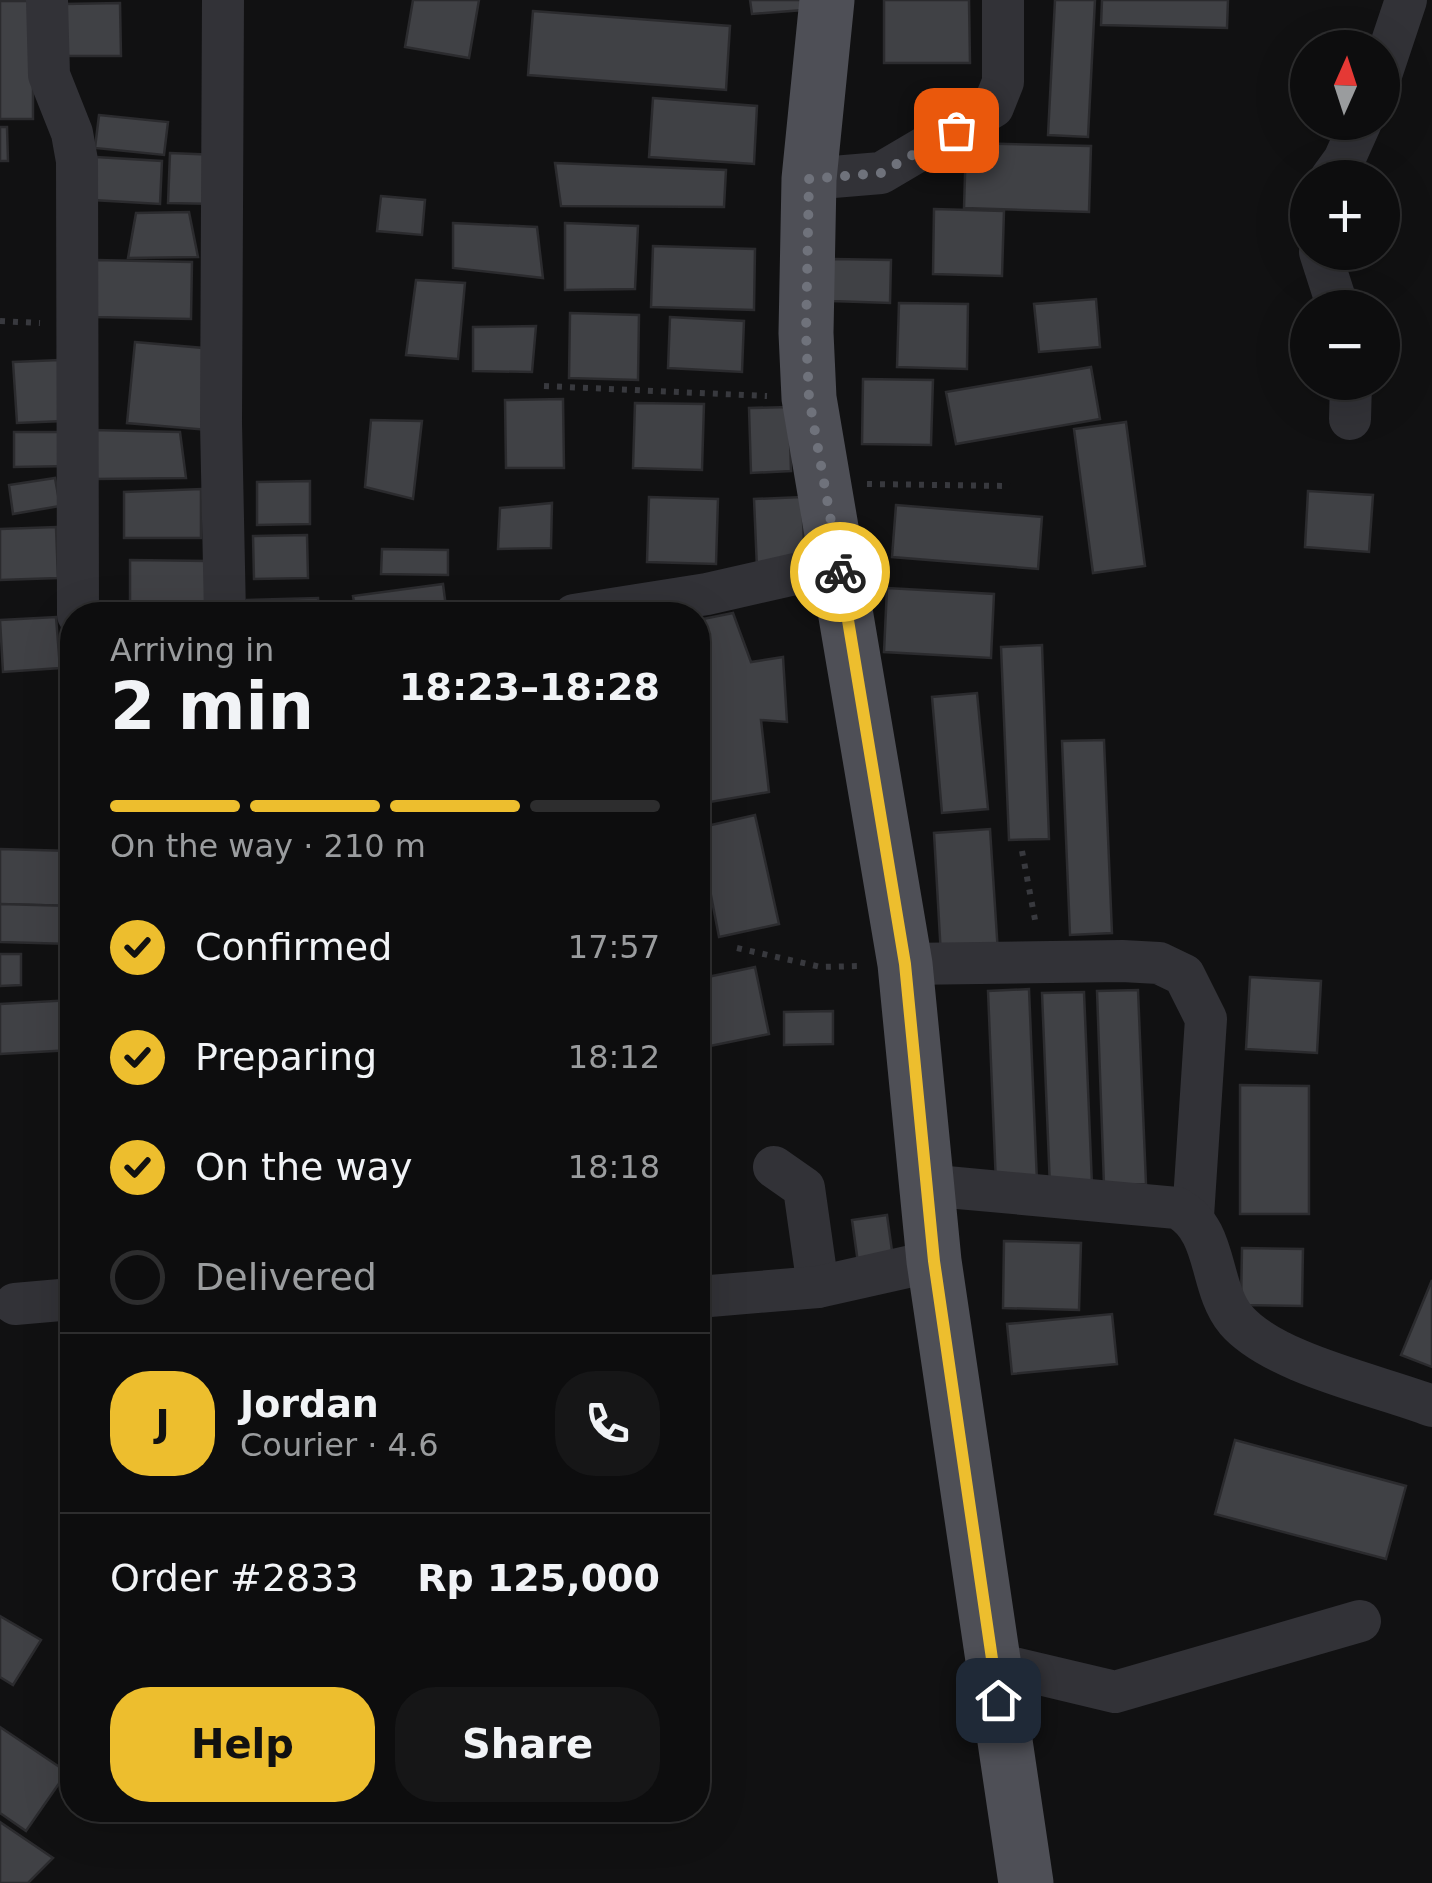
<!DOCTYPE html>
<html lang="en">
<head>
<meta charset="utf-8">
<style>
	:root { --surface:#0d0d0e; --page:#161617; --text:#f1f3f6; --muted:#9a9c9e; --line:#2d2d2e; --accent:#edbe2e }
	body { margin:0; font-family:"DejaVu Sans",sans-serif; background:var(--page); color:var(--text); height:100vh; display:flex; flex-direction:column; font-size:38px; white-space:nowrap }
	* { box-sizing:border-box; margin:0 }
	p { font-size:32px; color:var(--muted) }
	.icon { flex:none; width:55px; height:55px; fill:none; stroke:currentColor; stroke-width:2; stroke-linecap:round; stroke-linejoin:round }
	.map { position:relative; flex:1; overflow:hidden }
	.drawer { position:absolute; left:60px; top:602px; width:650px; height:1220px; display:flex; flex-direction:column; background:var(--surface); border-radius:40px; box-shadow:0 10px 40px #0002,0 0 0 2px var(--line) }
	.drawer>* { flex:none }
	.needle { width:65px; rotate:3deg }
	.tools { position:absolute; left:1290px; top:30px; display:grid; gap:20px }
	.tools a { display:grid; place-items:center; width:110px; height:110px; border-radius:50%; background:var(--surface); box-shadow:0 10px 40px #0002,0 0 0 2px var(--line); font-size:50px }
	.pin { position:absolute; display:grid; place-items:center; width:85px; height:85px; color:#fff; margin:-42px; border-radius:20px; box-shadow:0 5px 15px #0006 }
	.courier { position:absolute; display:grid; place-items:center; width:100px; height:100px; margin:-50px; border:8px solid #edbe2e; border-radius:50%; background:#fff; color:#222; box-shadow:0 2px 12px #0007 }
	.head em { font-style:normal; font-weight:800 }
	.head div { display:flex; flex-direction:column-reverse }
	.head { display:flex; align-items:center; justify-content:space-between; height:170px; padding:0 50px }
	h1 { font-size:65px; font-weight:800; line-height:75px }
	.bar { display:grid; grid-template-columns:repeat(4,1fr); gap:15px 10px; align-content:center; height:120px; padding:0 50px }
	.bar i { height:12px; border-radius:8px; background:var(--line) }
	.bar .current { background:var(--accent) }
	.bar p { grid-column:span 4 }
	.line { display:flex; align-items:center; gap:25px; padding:0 50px; border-top:2px solid var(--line) }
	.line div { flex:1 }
	.round { display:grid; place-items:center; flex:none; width:105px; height:105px; border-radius:40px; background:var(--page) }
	ol { padding:0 50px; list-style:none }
	li { display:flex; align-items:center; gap:30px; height:110px }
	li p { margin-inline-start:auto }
	li .icon { padding:10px; border-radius:50%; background:var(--accent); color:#111; stroke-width:4 }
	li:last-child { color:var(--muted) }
	li i { width:55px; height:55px; border:5px solid var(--line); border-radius:50% }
	.cta { display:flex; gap:20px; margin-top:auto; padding:20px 50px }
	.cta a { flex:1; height:115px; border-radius:40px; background:var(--accent); color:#111; font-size:40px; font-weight:800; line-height:115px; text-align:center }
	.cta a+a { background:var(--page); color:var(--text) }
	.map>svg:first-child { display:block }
	.building { fill:#404145; stroke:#2b2b2e; stroke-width:2.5 }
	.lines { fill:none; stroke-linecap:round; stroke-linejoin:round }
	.path { stroke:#38393e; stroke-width:6; stroke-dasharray:5 8; stroke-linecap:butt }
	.minor { stroke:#323237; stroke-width:42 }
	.major { stroke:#4e4f56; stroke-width:55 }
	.done { stroke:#6f727b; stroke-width:10; stroke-dasharray:0 18 }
	.route { stroke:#edbe2e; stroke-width:12 }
</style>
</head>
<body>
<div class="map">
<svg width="1432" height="1883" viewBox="0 0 1432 1883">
	<rect width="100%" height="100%" fill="#111112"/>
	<g class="building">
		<path d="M 413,0 L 479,0 L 469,58 L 405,47 Z"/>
		<path d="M 750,0 L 815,0 L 816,9 L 752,14 Z"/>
		<path d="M 884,0 L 969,0 L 970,63 L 884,63 Z"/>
		<path d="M 1055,0 L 1095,0 L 1088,137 L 1048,135 Z"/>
		<path d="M 1102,0 L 1228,0 L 1227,28 L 1101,25 Z"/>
		<rect x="0" y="1" width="33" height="118"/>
		<path d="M 120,3 L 121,56 L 64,56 L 64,4 Z"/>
		<path d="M 533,11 L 730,26 L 726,90 L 528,75 Z"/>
		<path d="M 653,98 L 757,106 L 754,164 L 649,157 Z"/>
		<path d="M 99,115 L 168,122 L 164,155 L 95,148 Z"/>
		<path d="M 0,127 L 7,127 L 8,161 L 0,161 Z"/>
		<path d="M 966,143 L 1091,146 L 1089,212 L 964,208 Z"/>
		<path d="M 170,153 L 218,155 L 216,204 L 168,203 Z"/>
		<path d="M 96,157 L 162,161 L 160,204 L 93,200 Z"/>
		<path d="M 555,163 L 726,170 L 724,207 L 561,206 Z"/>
		<path d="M 381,196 L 425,200 L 422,235 L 377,231 Z"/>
		<path d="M 934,209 L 1004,211 L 1002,276 L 933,274 Z"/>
		<path d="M 189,212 L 198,257 L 128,258 L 136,213 Z"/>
		<path d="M 453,223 L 537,227 L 543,278 L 453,268 Z"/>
		<path d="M 565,223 L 638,226 L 635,289 L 565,290 Z"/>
		<path d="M 653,246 L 755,249 L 754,310 L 651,307 Z"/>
		<path d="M 833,259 L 891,260 L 890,303 L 832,301 Z"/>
		<path d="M 96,260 L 192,262 L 191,319 L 95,317 Z"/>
		<path d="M 416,280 L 465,283 L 458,359 L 406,355 Z"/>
		<path d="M 1096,299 L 1100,347 L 1039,352 L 1034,304 Z"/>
		<path d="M 899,303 L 968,304 L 967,369 L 897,367 Z"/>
		<path d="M 570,313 L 639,315 L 638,380 L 569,378 Z"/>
		<path d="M 670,317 L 744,321 L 742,372 L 668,368 Z"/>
		<path d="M 536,326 L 532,372 L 473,371 L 473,327 Z"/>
		<path d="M 135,342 L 215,349 L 208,430 L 127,423 Z"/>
		<path d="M 59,360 L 63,421 L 17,423 L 13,362 Z"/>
		<path d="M 1091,367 L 1100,419 L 956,444 L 946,392 Z"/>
		<path d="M 863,379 L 933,380 L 931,445 L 862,444 Z"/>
		<path d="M 563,399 L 564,468 L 506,468 L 505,400 Z"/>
		<path d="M 635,403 L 704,404 L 702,470 L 633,468 Z"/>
		<path d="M 789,407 L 791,471 L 751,473 L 749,408 Z"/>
		<path d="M 371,420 L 422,421 L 413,499 L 365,487 Z"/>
		<path d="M 1126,422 L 1145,566 L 1093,573 L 1074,429 Z"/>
		<path d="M 93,430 L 180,432 L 186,478 L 96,479 Z"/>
		<path d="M 14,432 L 71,432 L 71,466 L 14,467 Z"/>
		<path d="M 55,478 L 60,506 L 13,514 L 9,485 Z"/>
		<path d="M 310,481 L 310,524 L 257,525 L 257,482 Z"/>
		<path d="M 201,489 L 201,538 L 124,538 L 124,492 Z"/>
		<path d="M 1308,491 L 1373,495 L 1369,552 L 1305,547 Z"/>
		<path d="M 649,497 L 718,499 L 716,564 L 647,562 Z"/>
		<path d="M 802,497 L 805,566 L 757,569 L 754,499 Z"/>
		<path d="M 552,503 L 551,548 L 498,549 L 500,508 Z"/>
		<path d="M 896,505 L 1042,517 L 1038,569 L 892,557 Z"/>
		<path d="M 56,527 L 58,578 L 0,580 L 0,529 Z"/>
		<path d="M 307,535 L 308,578 L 254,579 L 253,536 Z"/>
		<path d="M 382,549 L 448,550 L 448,575 L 381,574 Z"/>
		<path d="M 130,560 L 209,561 L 212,606 L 130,609 Z"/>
		<path d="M 443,584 L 447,615 L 356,615 L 353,596 Z"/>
		<path d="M 887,588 L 994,594 L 991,658 L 884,652 Z"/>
		<path d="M 318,598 L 319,615 L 248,615 L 247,600 Z"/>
		<path d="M 733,613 L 751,662 L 783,657 L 787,722 L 761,720 L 769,792 L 698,804 L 698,620 Z"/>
		<path d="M 56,617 L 60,668 L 3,672 L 0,620 Z"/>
		<path d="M 1042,645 L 1049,839 L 1009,840 L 1001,647 Z"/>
		<path d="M 977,693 L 988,809 L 942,813 L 932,697 Z"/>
		<path d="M 1104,740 L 1112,933 L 1070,935 L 1062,741 Z"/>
		<path d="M 755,815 L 779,924 L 719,937 L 698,828 Z"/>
		<path d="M 990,829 L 998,953 L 941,956 L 934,833 Z"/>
		<path d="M 0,849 L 72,851 L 72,906 L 0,904 Z"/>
		<path d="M 0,904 L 72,906 L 71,944 L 0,942 Z"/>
		<path d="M 0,954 L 21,954 L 21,985 L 0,986 Z"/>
		<path d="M 755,967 L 769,1034 L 710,1046 L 698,979 Z"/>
		<path d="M 1250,977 L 1321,981 L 1317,1053 L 1246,1049 Z"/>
		<path d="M 1029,989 L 1037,1182 L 996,1184 L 988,991 Z"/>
		<path d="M 1138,990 L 1146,1184 L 1104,1185 L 1097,991 Z"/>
		<path d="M 1084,992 L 1092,1185 L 1050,1187 L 1042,993 Z"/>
		<path d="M 72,1000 L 72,1050 L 0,1054 L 0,1004 Z"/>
		<path d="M 833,1011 L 833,1044 L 784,1045 L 784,1012 Z"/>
		<path d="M 1240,1085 L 1309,1086 L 1309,1214 L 1240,1214 Z"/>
		<path d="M 887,1215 L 893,1258 L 858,1263 L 852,1220 Z"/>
		<path d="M 1004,1241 L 1081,1243 L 1079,1310 L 1003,1308 Z"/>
		<path d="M 1242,1248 L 1303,1249 L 1302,1306 L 1241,1305 Z"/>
		<path d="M 1432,1280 L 1432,1367 L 1401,1355 Z"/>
		<path d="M 1112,1314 L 1117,1364 L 1012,1374 L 1007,1324 Z"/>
		<path d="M 1235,1440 L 1406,1486 L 1386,1559 L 1215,1514 Z"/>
		<path d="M 0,1616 L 41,1640 L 13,1685 L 0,1677 Z"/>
		<path d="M 0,1727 L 67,1772 L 26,1831 L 0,1813 Z"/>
		<path d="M 0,1822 L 53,1858 L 28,1883 L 0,1883 Z"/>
	</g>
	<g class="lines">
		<g class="path">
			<path d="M 0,321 L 40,323"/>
			<path d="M 544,386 L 767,396"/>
			<path d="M 867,484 L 1010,486"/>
			<path d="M 1022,851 L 1036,925"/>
			<path d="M 737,948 L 821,967 L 859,966"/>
		</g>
		<g class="minor">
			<path d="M 47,0 L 49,75 L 72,133 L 77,161 L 78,615"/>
			<path d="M 223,0 L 221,423 L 225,615"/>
			<path d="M 1382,72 L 1406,0"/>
			<path d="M 1331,178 L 1344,160 L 1361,122"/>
			<path d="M 809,179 L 881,173 L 993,107 L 1003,82 L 1003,0"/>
			<path d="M 1320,252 L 1338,308"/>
			<path d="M 1350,419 L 1351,382"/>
			<path d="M 574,615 L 707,594 L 839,564"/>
			<path d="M 905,964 L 1122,961 L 1159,963 L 1184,975 L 1206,1019 L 1193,1216"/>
			<path d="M 774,1167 L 804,1188 L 818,1287"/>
			<path d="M 925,1185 L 1177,1208 C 1219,1230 1208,1286 1236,1320 C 1274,1364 1378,1385 1432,1406"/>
			<path d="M 698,1297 L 818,1287 L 934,1261"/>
			<path d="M 15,1304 L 72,1299"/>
			<path d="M 993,1663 L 1115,1692 L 1360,1621"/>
		</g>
		<path class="major" d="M 827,0 L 809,179 L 806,333 L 809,398 L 905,964 L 934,1261 L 1026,1883"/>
	</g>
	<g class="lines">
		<path class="done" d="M 840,572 L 809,398 L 806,333 L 809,179 L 881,173 L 956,130"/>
		<path class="route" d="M 840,572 L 905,964 L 934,1261 L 998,1700"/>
	</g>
</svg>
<div class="tools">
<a><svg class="needle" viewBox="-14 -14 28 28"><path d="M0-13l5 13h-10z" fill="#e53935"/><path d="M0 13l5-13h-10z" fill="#9a9c9e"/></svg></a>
<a>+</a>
<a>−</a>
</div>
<div class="pin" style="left:956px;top:130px;background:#ea580c"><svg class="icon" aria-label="bag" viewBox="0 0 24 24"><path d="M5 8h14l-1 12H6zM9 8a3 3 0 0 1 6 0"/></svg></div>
<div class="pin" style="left:998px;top:1700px;background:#1f2937"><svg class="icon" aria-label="home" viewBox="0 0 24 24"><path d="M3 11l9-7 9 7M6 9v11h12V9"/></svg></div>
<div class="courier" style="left:840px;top:572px"><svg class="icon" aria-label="bike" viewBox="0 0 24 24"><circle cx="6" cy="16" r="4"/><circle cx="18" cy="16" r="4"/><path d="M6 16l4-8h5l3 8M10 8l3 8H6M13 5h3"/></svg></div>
<section class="drawer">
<div class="head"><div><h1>2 min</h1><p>Arriving in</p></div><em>18:23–18:28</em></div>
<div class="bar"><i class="current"></i><i class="current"></i><i class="current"></i><i></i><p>On the way · 210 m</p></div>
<ol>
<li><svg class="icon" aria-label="check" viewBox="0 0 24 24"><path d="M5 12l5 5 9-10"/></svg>Confirmed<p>17:57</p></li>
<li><svg class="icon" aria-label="check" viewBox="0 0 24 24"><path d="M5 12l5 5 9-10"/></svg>Preparing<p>18:12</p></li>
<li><svg class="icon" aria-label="check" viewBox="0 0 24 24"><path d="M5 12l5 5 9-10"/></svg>On the way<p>18:18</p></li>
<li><i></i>Delivered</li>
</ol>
<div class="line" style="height:180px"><b class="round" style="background:var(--accent);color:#111">J</b><div><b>Jordan</b><p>Courier · 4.6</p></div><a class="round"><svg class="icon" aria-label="phone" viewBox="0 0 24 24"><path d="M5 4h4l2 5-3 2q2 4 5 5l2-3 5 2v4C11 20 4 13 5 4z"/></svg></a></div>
<div class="line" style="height:130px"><div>Order #2833</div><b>Rp 125,000</b></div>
<div class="cta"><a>Help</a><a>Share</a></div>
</section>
</div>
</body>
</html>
